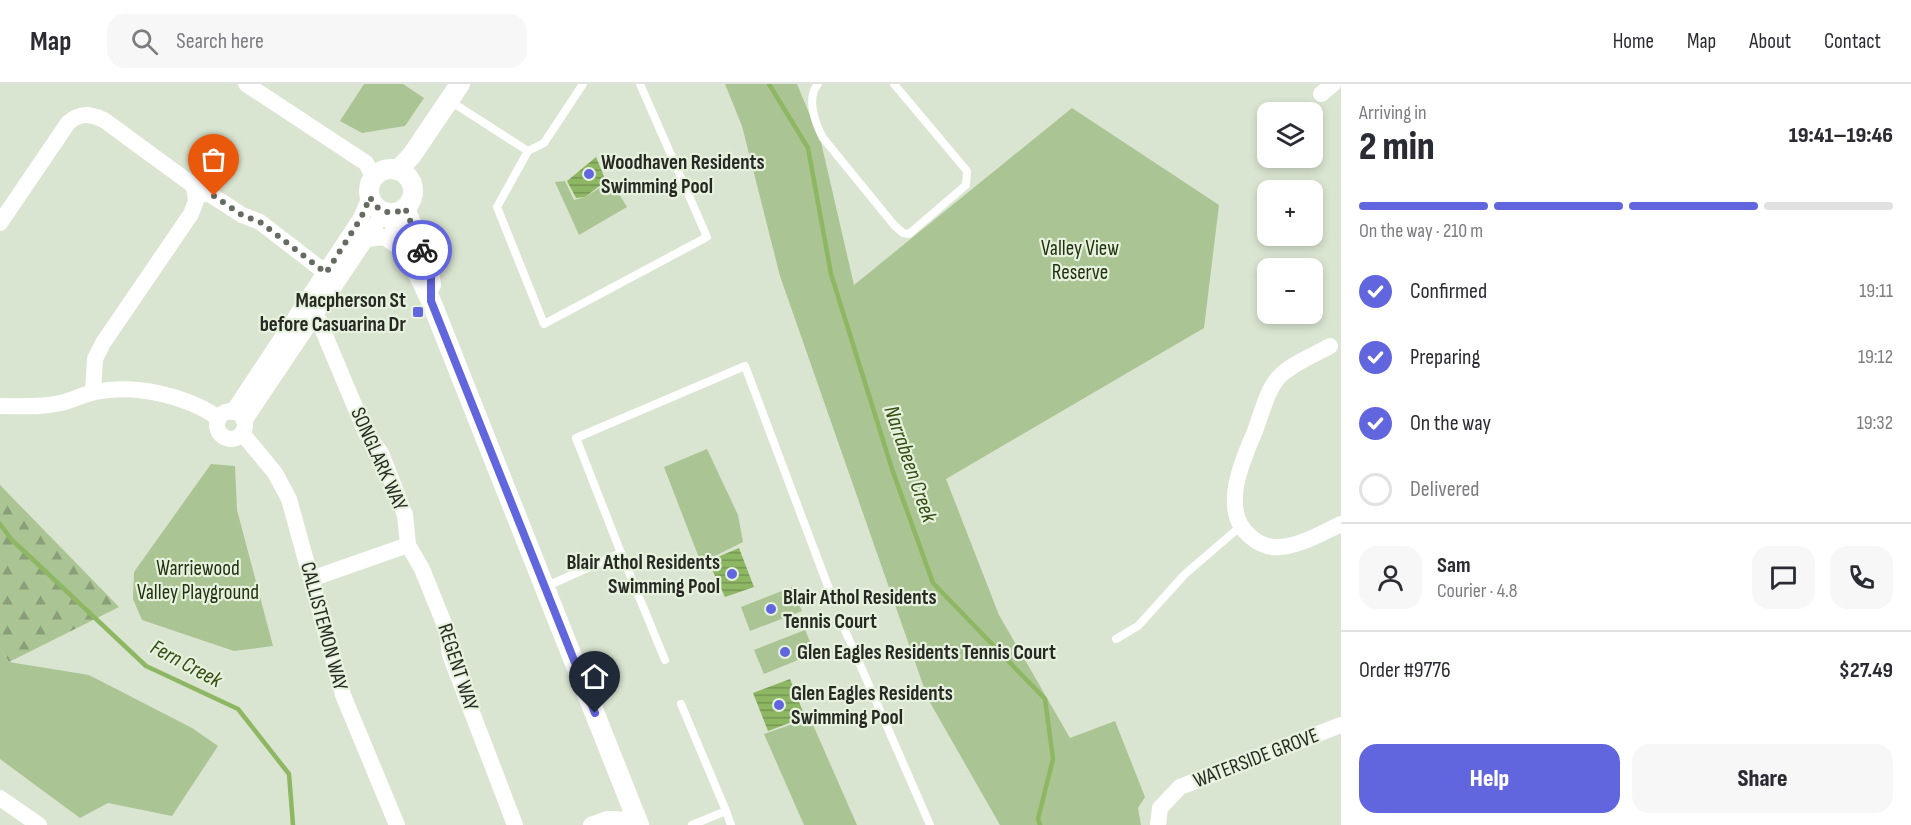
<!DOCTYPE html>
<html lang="en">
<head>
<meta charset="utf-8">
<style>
	:root { --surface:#fff; --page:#f7f7f7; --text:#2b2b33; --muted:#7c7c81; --line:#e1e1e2; --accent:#6266de }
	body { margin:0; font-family:"Sofia Sans Condensed",sans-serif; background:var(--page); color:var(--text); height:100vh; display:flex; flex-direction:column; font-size:22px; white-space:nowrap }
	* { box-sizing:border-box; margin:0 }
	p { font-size:20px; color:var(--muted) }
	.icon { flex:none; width:33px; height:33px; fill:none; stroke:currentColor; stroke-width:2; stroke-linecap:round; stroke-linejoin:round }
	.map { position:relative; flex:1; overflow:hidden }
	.sheet { display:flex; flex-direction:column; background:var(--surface); width:570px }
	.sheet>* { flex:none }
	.controls { position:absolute; left:1257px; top:18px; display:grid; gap:12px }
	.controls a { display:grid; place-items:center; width:66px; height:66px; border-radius:12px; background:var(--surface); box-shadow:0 3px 9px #0003; font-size:30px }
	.pin { position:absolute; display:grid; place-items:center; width:51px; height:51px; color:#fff; margin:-62px -26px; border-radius:50% 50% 50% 0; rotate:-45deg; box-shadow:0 0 6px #0007 }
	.pin .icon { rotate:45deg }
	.courier { position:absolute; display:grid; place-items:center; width:60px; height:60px; margin:-30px; border:4px solid #6266de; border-radius:50%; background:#fff; color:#222; box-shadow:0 2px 8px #0007 }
	.overview em { font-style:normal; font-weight:800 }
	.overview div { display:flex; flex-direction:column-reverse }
	.overview { display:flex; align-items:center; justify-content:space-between; height:102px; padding:0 18px }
	h1 { font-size:39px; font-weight:800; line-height:45px }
	.bar { display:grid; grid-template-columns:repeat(4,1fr); gap:9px 6px; align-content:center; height:72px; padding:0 18px }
	.bar i { height:8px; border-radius:4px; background:var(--line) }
	.bar .active { background:var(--accent) }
	.bar p { grid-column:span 4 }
	.line { display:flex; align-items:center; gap:15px; padding:0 18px; border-top:2px solid var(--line) }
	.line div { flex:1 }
	.round { display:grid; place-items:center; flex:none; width:63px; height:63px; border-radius:18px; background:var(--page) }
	ol { padding:0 18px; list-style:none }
	li { display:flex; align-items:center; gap:18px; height:66px }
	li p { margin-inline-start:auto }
	li .icon { padding:6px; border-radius:50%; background:var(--accent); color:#fff; stroke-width:4 }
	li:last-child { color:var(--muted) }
	li i { width:33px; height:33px; border:3px solid var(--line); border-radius:50% }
	.primary-button { display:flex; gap:12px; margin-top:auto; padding:12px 18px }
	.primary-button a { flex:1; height:69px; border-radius:18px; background:var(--accent); color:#fff; font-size:24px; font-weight:800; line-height:69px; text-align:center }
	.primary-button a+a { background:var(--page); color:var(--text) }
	header { display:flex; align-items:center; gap:36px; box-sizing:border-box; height:84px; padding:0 30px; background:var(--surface); border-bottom:2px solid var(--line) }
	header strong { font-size:28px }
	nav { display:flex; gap:33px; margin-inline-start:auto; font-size:21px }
	.search { width:420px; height:54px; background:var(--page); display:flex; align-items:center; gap:15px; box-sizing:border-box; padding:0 21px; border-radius:18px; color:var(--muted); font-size:22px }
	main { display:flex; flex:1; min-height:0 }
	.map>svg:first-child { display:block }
	.forest { fill:url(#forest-firs) }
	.park { fill:#aac493 }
	.water { fill:url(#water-rules) }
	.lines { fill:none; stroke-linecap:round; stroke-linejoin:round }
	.stream { stroke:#8eb764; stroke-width:4.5 }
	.service { stroke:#fff; stroke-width:8 }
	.minor { stroke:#fff; stroke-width:16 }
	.tertiary { stroke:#fff; stroke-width:20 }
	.done { stroke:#656b60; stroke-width:6; stroke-dasharray:0 10.8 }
	.route { stroke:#6266de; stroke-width:8 }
	.poi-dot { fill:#6266de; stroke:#e7f2de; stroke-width:2 }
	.labels { text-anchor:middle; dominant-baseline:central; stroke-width:4.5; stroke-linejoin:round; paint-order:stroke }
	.poi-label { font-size:21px; font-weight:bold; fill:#262a23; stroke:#e7f2de; text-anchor:start }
	.park-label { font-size:21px; fill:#22320f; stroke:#e7f2de }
	.street-label { font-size:21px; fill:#262a23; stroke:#e7f2de }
	.water-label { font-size:22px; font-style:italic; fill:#334d11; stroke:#e7f2de }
</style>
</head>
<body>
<header>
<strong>Map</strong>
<div class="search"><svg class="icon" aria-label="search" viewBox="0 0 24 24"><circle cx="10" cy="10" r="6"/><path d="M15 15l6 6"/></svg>Search here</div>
<nav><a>Home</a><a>Map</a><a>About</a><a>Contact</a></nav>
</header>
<main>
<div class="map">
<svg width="1341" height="741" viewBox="0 0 1341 741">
	<defs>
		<pattern id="forest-firs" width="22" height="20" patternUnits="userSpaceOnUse" patternTransform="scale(1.5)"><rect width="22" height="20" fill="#aac493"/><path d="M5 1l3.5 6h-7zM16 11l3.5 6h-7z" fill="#8a9f78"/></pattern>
		<pattern id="water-rules" width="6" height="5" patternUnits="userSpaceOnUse" patternTransform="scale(1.5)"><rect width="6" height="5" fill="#8eb764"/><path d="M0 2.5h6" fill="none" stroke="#749552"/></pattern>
	</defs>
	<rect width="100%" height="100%" fill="#dae5d1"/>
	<path class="forest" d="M 0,401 L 119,523 L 9,578 L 0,564 Z"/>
	<g class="park">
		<path d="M 364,0 L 403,0 L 424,14 L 405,42 L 362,49 L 340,37 Z"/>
		<path d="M 725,0 L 797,0 L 821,58 L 854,201 L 1072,24 L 1219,121 L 1204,244 L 946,395 L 999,531 L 1070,654 L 1115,637 L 1145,713 L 1138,724 L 1141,741 L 1000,741 L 928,615 L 780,192 L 742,42 Z"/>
		<path d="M 565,97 L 574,116 L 585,113 L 611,97 L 627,123 L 579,151 L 555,98 Z"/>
		<path d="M 707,365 L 738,431 L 743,458 L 701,479 L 664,383 Z"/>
		<path d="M 211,380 L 235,382 L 237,426 L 273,562 L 234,567 L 142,536 L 133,515 L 134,488 Z"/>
		<path d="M 792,503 L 802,527 L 750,547 L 741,523 Z"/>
		<path d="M 805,546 L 815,569 L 764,590 L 754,566 Z"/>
		<path d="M 0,564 L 9,578 L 89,591 L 192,644 L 218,662 L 172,732 L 108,719 L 80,734 L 0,675 Z"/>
		<path d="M 810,634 L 857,741 L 804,741 L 764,650 Z"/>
	</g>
	<g class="water">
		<path d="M 596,73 L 606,97 L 585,113 L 576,114 L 567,97 Z"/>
		<path d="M 739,464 L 754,503 L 725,513 L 708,477 Z"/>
		<path d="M 790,595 L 805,633 L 768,647 L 753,609 Z"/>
	</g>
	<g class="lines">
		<g class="stream">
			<path d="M 769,0 L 808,64 L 831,190 L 892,385 L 933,499 L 1045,615 L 1053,675 L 1038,735 L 1040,741"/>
			<path d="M 0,440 L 11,455 L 146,582 L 238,625 L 289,690 L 293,741"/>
		</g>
		<g class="service">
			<path d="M 583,0 L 544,59 L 528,67 L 497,123 L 544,240 L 707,153 L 640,0"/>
			<path d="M 818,0 C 806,14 815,39 823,54 L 894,141 L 903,149 L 909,150 L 966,101 L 967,87 L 894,0"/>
			<path d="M 450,17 L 528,67"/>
			<path d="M 621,469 L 665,576"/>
			<path d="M 545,503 L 621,469 L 576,354 L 745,282 L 832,513"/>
			<path d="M 844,544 L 930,741"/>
			<path d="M 1116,555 L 1138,542 L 1185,490 L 1241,442"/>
			<path d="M 681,620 L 726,727"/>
			<path d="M 692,741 L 726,727 L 731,741"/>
		</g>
		<g class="minor">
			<path d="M 246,0 L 366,79 L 374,94"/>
			<path d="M 1321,10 L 1333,0"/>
			<path d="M 195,107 L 211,111 L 242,131 L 260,138 L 326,189"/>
			<path d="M 0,139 L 68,39 C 80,28 90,30 104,36 L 194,102 L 196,117 L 191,130 L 103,259 L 95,275 L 93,308"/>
			<path d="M 366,155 L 384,153 L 407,168"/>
			<path d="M 316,230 L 366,349 L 381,369 L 405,431 L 408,461 L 422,485 L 447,547 L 450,571 L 515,741"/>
			<path d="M 1330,262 C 1314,271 1291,280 1279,293 C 1267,305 1261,332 1255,347 C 1242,377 1219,428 1251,453 C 1259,460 1270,464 1281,463 C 1301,461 1323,449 1341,440"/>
			<path d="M 0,322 C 20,322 40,324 60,319 C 72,317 83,310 95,308 C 135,300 185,311 219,334"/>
			<circle cx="231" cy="341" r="14"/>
			<path d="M 233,328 L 361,134 L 370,113"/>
			<path d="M 244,337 L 384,128"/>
			<path d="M 242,349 L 275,389 L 289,415 L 343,611 L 397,741"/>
			<path d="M 311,495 L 408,461"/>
			<path d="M 0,714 L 39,741"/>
			<path d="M 591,741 L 607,735 L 637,736"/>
			<path d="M 1158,741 L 1160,724 L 1180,703 L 1341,641"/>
		</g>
		<g class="tertiary">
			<circle cx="391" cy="107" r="22"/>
			<path d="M 398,86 L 412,71 L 460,0"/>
			<path d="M 405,124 L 429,185 L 431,201"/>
			<path d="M 389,129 L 431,217 L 639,741"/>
		</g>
	</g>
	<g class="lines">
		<path class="done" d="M 214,112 L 242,131 L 260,138 L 326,189 L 361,134 L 370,113 C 377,128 391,133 405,124 L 422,166"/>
		<path class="route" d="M 422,166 L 431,193 L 431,217 L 595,629"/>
	</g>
	<g class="poi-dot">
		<circle cx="589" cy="90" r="6"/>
		<rect x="412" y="222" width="12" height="12" rx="3"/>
		<circle cx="732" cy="490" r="6"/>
		<circle cx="771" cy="525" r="6"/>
		<circle cx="785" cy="568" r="6"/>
		<circle cx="779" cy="621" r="6"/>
	</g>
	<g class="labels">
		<g class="poi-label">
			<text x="601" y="78">Woodhaven Residents<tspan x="601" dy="24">Swimming Pool</tspan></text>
			<text x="406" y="216" text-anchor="end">Macpherson St<tspan x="406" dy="24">before Casuarina Dr</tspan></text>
			<text x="720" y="478" text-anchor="end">Blair Athol Residents<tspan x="720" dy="24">Swimming Pool</tspan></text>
			<text x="783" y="513">Blair Athol Residents<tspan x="783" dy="24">Tennis Court</tspan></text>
			<text x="797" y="568">Glen Eagles Residents Tennis Court</text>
			<text x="791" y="609">Glen Eagles Residents<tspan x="791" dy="24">Swimming Pool</tspan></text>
		</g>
		<g class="park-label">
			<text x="1080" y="164">Valley View<tspan x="1080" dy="24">Reserve</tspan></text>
			<text x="198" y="484">Warriewood<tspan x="198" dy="24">Valley Playground</tspan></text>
		</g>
		<g class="street-label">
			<text transform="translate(379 375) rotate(66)">SONGLARK WAY</text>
			<text transform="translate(324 542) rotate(75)">CALLISTEMON WAY</text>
			<text transform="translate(458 583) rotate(72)">REGENT WAY</text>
			<text transform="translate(1256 674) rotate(-21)">WATERSIDE GROVE</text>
		</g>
		<g class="water-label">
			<text transform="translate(910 380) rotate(71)">Narrabeen Creek</text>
			<text transform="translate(186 580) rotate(28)">Fern Creek</text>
		</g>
	</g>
</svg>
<div class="controls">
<a><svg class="icon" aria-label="layers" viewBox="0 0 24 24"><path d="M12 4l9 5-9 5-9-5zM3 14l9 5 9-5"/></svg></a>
<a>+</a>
<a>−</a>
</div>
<div class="pin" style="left:214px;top:112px;background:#ea580c"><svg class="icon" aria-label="bag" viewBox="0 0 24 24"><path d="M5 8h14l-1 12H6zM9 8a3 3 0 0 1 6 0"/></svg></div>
<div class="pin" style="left:595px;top:629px;background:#1f2937"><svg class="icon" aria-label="home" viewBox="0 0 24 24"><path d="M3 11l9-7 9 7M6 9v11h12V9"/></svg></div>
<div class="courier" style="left:422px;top:166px"><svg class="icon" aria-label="bike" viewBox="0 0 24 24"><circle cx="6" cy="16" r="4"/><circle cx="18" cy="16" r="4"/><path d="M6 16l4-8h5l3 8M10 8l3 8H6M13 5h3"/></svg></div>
</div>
<section class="sheet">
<div class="overview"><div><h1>2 min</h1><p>Arriving in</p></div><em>19:41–19:46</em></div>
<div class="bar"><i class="active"></i><i class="active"></i><i class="active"></i><i></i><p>On the way · 210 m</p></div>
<ol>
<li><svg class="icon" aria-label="check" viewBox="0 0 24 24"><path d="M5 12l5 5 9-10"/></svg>Confirmed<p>19:11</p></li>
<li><svg class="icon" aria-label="check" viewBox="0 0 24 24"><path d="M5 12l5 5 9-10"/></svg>Preparing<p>19:12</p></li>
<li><svg class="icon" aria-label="check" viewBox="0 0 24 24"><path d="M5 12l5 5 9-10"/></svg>On the way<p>19:32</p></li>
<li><i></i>Delivered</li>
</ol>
<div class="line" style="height:108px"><a class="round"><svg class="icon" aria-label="person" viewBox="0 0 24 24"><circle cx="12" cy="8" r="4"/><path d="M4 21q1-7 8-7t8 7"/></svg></a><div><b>Sam</b><p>Courier · 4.8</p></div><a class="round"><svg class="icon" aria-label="chat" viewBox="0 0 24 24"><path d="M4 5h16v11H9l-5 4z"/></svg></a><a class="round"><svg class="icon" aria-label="phone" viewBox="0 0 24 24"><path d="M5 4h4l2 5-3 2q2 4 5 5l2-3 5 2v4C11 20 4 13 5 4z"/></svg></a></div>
<div class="line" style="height:78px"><div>Order #9776</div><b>$27.49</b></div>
<div class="primary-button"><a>Help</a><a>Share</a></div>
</section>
</main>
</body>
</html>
